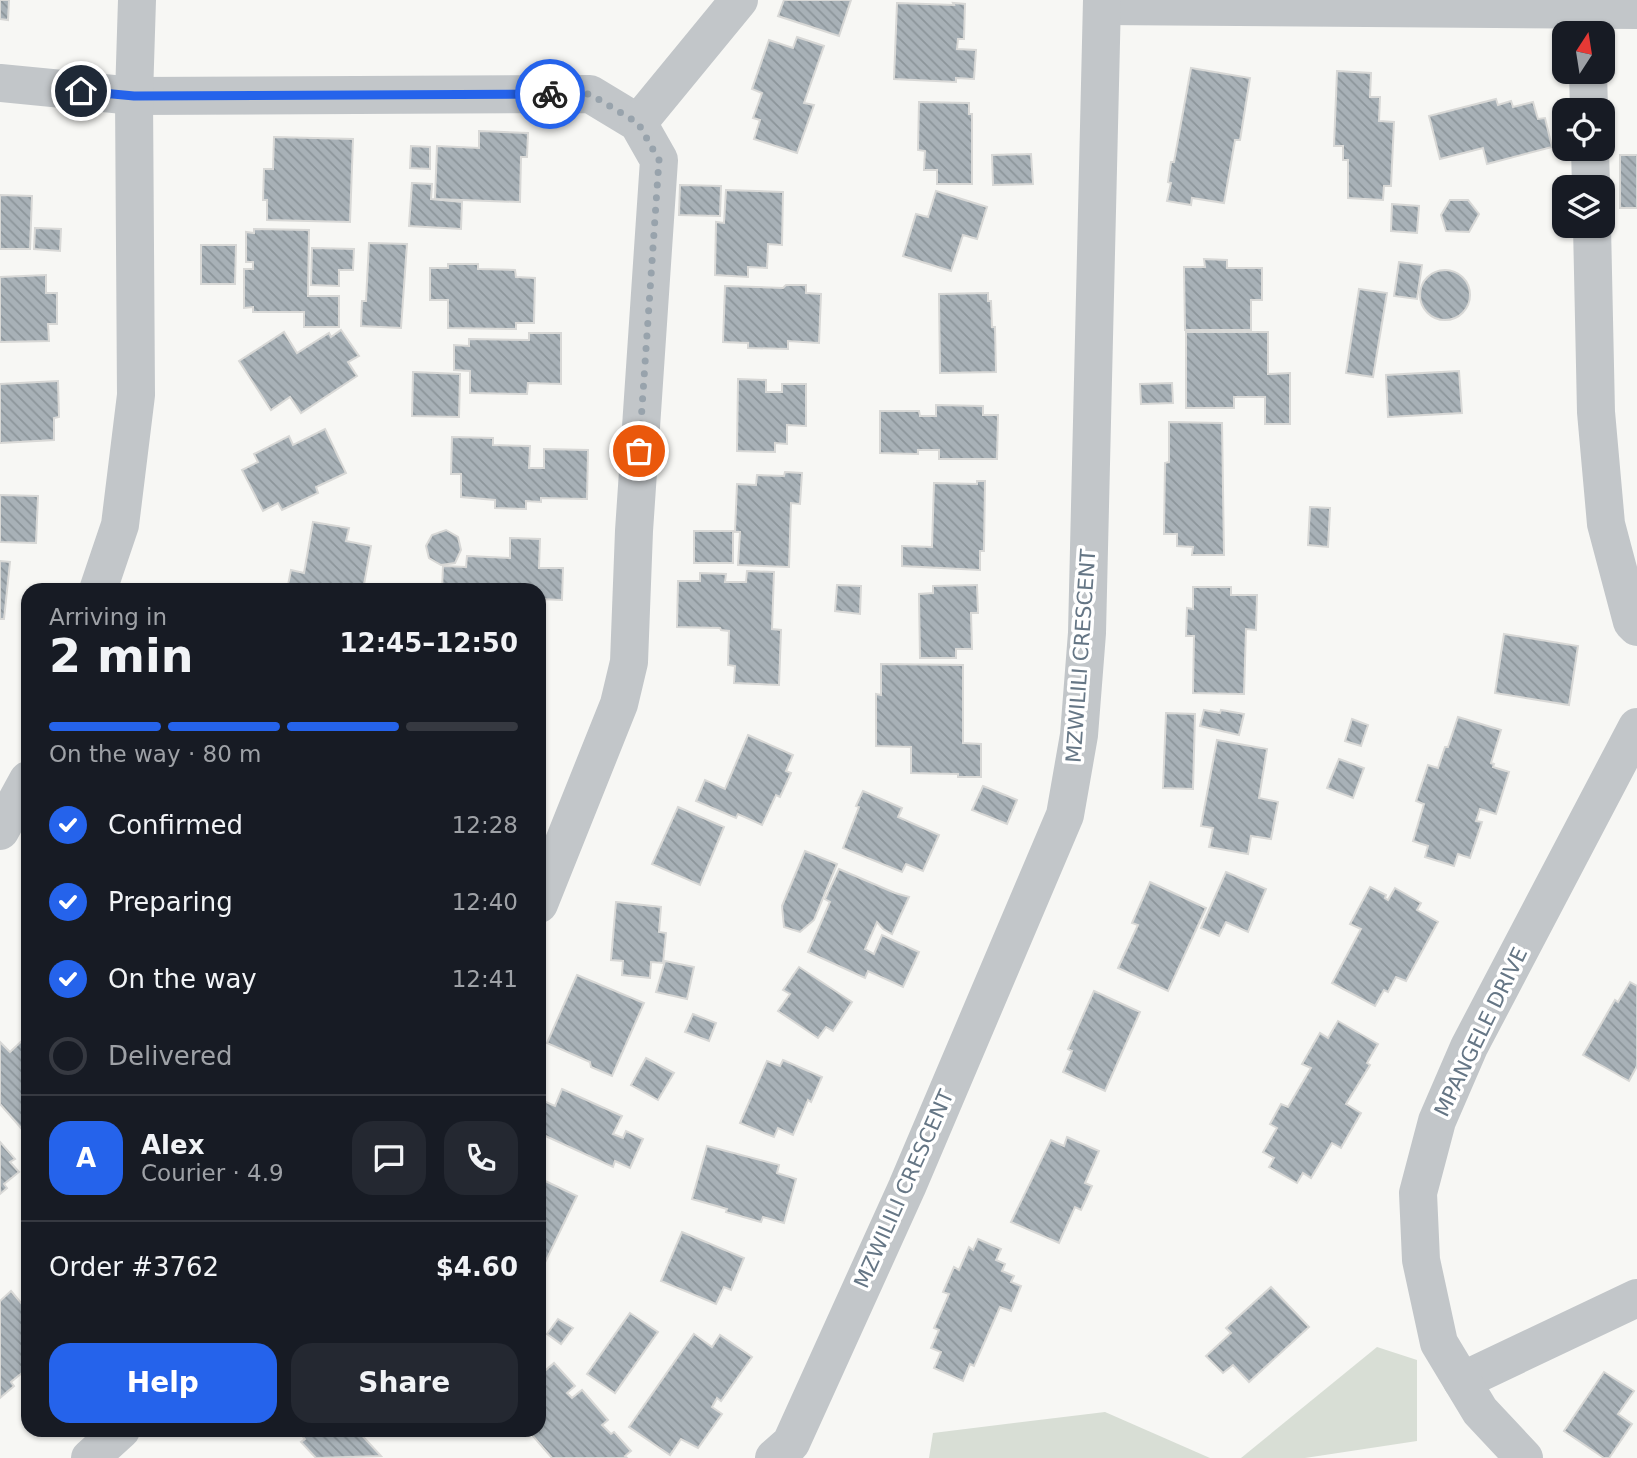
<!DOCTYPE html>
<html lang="en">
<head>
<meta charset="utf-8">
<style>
	:root { --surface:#171b24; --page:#242831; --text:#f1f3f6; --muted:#9ea1a6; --line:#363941; --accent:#2563eb }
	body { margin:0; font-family:"DejaVu Sans",sans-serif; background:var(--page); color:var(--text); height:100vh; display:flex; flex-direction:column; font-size:26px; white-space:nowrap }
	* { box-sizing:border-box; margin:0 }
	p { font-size:23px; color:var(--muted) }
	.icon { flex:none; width:38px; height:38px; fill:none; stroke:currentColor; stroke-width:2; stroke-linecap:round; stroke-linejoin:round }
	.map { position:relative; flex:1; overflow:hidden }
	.side { position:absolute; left:21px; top:583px; width:525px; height:854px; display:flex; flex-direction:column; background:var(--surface); border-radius:21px; box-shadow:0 2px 5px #0004 }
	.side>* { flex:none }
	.needle { width:46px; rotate:12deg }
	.controls { position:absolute; left:1552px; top:21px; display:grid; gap:14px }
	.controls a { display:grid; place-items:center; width:63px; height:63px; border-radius:14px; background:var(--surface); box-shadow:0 2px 5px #0004; font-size:35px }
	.pin { position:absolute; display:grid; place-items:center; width:60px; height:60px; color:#fff; margin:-30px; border:4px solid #fff; border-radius:50%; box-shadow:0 2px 7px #0007 }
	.courier { position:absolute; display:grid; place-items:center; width:70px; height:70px; margin:-35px; border:5px solid #2563eb; border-radius:50%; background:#fff; color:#222; box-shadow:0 2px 9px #0007 }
	.head em { font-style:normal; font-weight:700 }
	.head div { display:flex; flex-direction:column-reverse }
	.head { display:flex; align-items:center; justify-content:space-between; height:119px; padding:0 28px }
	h1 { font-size:46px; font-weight:700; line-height:52px }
	.bar { display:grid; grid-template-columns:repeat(4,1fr); gap:10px 7px; align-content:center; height:84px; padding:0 28px }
	.bar i { height:9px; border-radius:5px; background:var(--line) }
	.bar .active { background:var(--accent) }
	.bar p { grid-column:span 4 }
	.line { display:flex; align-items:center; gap:18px; padding:0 28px; border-top:2px solid var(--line) }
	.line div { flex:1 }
	.round { display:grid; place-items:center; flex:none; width:74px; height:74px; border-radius:21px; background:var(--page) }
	ol { padding:0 28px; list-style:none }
	li { display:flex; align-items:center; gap:21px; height:77px }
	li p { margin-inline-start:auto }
	li .icon { padding:7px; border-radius:50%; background:var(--accent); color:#fff; stroke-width:4 }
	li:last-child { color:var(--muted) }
	li i { width:38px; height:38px; border:4px solid var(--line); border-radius:50% }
	.button { display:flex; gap:14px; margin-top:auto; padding:14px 28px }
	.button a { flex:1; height:80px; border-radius:21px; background:var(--accent); color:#fff; font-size:28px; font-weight:700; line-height:80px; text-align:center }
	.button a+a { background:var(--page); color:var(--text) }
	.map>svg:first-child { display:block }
	.green { fill:#d8ded5 }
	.building { fill:url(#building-back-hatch); stroke:#d8d8d6; stroke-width:2 }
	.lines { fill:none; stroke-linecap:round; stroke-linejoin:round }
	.minor { stroke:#c2c6c9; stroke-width:38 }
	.done { stroke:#98a3ac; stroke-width:7; stroke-dasharray:0 12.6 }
	.route { stroke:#2563eb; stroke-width:9 }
	.labels { text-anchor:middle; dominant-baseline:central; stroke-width:7; stroke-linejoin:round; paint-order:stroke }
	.street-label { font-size:21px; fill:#657685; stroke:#fff }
</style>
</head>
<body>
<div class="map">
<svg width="1637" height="1458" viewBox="0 0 1637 1458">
	<defs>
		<pattern id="building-back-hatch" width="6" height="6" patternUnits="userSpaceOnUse" patternTransform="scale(1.75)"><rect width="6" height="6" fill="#a8b1b7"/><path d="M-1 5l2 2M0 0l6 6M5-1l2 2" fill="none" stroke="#8c959a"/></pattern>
	</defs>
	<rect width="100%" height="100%" fill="#f7f7f4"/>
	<g class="green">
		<path d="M 1377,1347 L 1417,1360 L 1417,1441 L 1305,1458 L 1241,1458 Z"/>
		<path d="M 1105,1412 L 1210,1458 L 929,1458 L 933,1433 Z"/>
	</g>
	<g class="building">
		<path d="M 0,0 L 9,0 L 8,20 L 0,19 Z"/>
		<path d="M 784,0 L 851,0 L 839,36 L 778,16 Z"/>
		<path d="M 897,3 L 954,5 L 953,3 L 965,4 L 964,39 L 958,39 L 957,49 L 976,50 L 974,79 L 956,78 L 956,82 L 894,79 Z"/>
		<path d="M 797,37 L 824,46 L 804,103 L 814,105 L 797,153 L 754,139 L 760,120 L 753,118 L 762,93 L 752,89 L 769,40 L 793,48 Z"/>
		<path d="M 1191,68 L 1250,78 L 1240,140 L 1235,140 L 1224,203 L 1192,198 L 1191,205 L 1167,201 L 1171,183 L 1168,182 L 1171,162 L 1174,162 Z"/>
		<path d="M 1337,71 L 1371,73 L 1370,97 L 1380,97 L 1379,121 L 1394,122 L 1391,186 L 1384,186 L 1383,200 L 1348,198 L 1348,160 L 1343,160 L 1343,146 L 1334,146 Z"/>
		<path d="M 1496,99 L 1498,105 L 1511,101 L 1513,107 L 1533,102 L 1538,119 L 1545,118 L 1552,147 L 1487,164 L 1483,148 L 1440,159 L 1429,116 Z"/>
		<path d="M 919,102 L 969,103 L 969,114 L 972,114 L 972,184 L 937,184 L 937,170 L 924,170 L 925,151 L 918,150 Z"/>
		<path d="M 479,131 L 528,133 L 527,157 L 521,157 L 520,202 L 435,199 L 437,146 L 479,148 Z"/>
		<path d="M 274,137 L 353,139 L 350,222 L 267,220 L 267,200 L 263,200 L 264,169 L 273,169 Z"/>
		<path d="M 411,146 L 430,147 L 430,169 L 410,168 Z"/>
		<path d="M 1031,154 L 1033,184 L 993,185 L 992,155 Z"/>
		<rect x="1620" y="155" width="17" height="53"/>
		<path d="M 412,183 L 432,184 L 431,199 L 462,202 L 461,229 L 409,226 Z"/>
		<path d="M 680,185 L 721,186 L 720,216 L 679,215 Z"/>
		<path d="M 726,190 L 783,192 L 782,245 L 768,244 L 767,268 L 748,267 L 748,277 L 715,275 L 716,222 L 724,223 Z"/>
		<path d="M 936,191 L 987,207 L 977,239 L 963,235 L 951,271 L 903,256 L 916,214 L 928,217 Z"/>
		<path d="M 0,195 L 32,196 L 30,249 L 0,249 Z"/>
		<path d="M 1450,200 L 1468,200 L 1479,214 L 1469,232 L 1446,231 L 1441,215 Z"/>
		<path d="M 1392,204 L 1419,206 L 1417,233 L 1391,231 Z"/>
		<path d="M 35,228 L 61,229 L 60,251 L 34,249 Z"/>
		<path d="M 254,229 L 309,230 L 308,296 L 339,296 L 339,327 L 304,327 L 304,312 L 253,312 L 253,307 L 244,308 L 244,269 L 253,269 L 253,262 L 246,262 L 246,232 L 254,233 Z"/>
		<path d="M 369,243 L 407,244 L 401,328 L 361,326 L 362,301 L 366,301 Z"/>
		<path d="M 201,245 L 236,245 L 235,284 L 201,284 Z"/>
		<path d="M 312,248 L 354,249 L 353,270 L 339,270 L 339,286 L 311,285 Z"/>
		<path d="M 1204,259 L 1227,260 L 1227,268 L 1262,268 L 1262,300 L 1251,300 L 1251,330 L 1185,330 L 1184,267 L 1205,267 Z"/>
		<path d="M 1399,262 L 1422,265 L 1417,299 L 1394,296 Z"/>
		<path d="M 448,264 L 478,264 L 478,269 L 515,270 L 516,277 L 535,278 L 534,323 L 516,323 L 516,329 L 448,328 L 448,300 L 430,300 L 430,268 L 448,268 Z"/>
		<circle cx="1445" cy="295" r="25"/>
		<path d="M 46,275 L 46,293 L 57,293 L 57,324 L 48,324 L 49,341 L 0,342 L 0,277 Z"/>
		<path d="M 786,285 L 806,285 L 806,293 L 821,294 L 819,343 L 788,341 L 788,349 L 748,348 L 748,343 L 723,342 L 725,286 L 783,288 Z"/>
		<path d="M 1359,289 L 1387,293 L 1373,377 L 1346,373 Z"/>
		<path d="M 988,293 L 988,301 L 991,301 L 992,327 L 995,327 L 996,372 L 940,373 L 939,294 Z"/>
		<path d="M 341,330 L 359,356 L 348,362 L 357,376 L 301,413 L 290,397 L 271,410 L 239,361 L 284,332 L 297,353 L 329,333 L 331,337 Z"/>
		<path d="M 1186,332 L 1268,332 L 1268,374 L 1290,373 L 1290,424 L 1265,424 L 1265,397 L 1234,397 L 1234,408 L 1186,408 Z"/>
		<path d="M 529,333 L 561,333 L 561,384 L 528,383 L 527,394 L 470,393 L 470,371 L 454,370 L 454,345 L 469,346 L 469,339 L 529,340 Z"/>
		<path d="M 1459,371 L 1462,413 L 1388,417 L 1386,375 Z"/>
		<path d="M 413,372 L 460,374 L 459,417 L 412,416 Z"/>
		<path d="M 738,379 L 766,380 L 766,392 L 782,392 L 782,384 L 806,384 L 806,426 L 787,425 L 787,444 L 775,443 L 775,452 L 737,451 Z"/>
		<path d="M 58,381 L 59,417 L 54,418 L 54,440 L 0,443 L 0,384 Z"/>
		<path d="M 1172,383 L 1173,403 L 1141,404 L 1140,384 Z"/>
		<path d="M 936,405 L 983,406 L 983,415 L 998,415 L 997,459 L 939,459 L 939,450 L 918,450 L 918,454 L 880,453 L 880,411 L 919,411 L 920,416 L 936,416 Z"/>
		<path d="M 1169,422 L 1222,423 L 1224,555 L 1192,555 L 1193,547 L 1177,546 L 1177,534 L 1164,534 L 1165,463 L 1169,462 Z"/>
		<path d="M 325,429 L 346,473 L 316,487 L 318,493 L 282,510 L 278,503 L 263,511 L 242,470 L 258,462 L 254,454 L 289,436 L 293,445 Z"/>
		<path d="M 452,437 L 493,438 L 493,445 L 530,446 L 529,468 L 544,468 L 544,449 L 588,450 L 587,499 L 541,498 L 541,502 L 526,501 L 526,509 L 495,508 L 495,500 L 461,497 L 461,474 L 451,474 Z"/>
		<path d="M 785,472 L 802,473 L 800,504 L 791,503 L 789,567 L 738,565 L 740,532 L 735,532 L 737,484 L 756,485 L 757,475 L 784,476 Z"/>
		<path d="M 977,481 L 985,481 L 984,551 L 980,551 L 980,570 L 902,566 L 902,546 L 932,547 L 934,483 L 977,484 Z"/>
		<path d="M 0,495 L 38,496 L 36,543 L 0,542 Z"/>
		<path d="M 1310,507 L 1330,508 L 1328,547 L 1308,545 Z"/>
		<path d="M 313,522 L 349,528 L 346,541 L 371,546 L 363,590 L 287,590 L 291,570 L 304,573 Z"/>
		<path d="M 446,530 L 458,537 L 461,550 L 455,563 L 441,565 L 429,558 L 426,546 L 432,535 Z"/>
		<rect x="694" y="531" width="39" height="32"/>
		<path d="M 510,538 L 540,539 L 539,568 L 563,568 L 562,600 L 539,599 L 539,590 L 442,590 L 443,566 L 466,567 L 467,556 L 510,558 Z"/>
		<path d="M 0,561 L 10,562 L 4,619 L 0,619 Z"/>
		<path d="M 747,571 L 774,572 L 772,629 L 781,630 L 779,685 L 734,683 L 735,666 L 728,665 L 729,631 L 721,630 L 720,628 L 677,627 L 678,581 L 700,581 L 700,573 L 726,574 L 725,582 L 746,582 Z"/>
		<path d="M 837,585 L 861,586 L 860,614 L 835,611 Z"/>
		<path d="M 977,585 L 978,613 L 971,613 L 972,649 L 956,649 L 956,658 L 920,658 L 919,594 L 933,593 L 933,586 Z"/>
		<path d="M 1193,587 L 1231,587 L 1231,595 L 1257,595 L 1256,630 L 1246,629 L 1244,694 L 1193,693 L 1194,636 L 1186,636 L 1187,608 L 1193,609 Z"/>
		<path d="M 1504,634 L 1578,646 L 1569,705 L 1495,693 Z"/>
		<path d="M 881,664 L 963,665 L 963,743 L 981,744 L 981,777 L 958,777 L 958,774 L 911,773 L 911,747 L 876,746 L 876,694 L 881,695 Z"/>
		<path d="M 1204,710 L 1220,713 L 1221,710 L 1244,714 L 1239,735 L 1200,726 Z"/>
		<path d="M 1166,713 L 1195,714 L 1193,789 L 1163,788 Z"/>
		<path d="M 1458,717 L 1501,730 L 1491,763 L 1494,764 L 1493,767 L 1509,772 L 1496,814 L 1480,809 L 1476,821 L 1482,822 L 1470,858 L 1458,854 L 1454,866 L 1425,857 L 1428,846 L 1413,841 L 1424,804 L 1416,801 L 1428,765 L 1438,768 L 1445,747 L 1448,747 Z"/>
		<path d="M 1352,719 L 1368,725 L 1361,746 L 1345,741 Z"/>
		<path d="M 748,735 L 793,755 L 786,771 L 791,773 L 780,797 L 776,795 L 762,825 L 738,814 L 736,818 L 696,801 L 705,780 L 725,789 Z"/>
		<path d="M 1217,740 L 1267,749 L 1259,798 L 1278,802 L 1271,839 L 1251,836 L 1248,854 L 1209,847 L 1213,828 L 1201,826 Z"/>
		<path d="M 1339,759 L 1364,768 L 1353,798 L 1327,788 Z"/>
		<path d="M 983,786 L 1017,800 L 1007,824 L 972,810 Z"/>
		<path d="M 863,791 L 902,808 L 898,817 L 939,835 L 923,871 L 906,864 L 902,872 L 843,848 L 859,807 L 856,806 Z"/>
		<path d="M 678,807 L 724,827 L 700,885 L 652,864 Z"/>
		<path d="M 805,851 L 837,864 L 814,920 L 800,932 L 784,927 L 782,906 Z"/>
		<path d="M 839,869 L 895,893 L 909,897 L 892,934 L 883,929 L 877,922 L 865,949 L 874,954 L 882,935 L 919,952 L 903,987 L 868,971 L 865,978 L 808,952 L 830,902 L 825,899 Z"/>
		<path d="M 1226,872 L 1266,889 L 1248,932 L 1226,922 L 1219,936 L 1201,928 Z"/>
		<path d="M 1150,882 L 1206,908 L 1168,991 L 1118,968 L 1138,925 L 1132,923 Z"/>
		<path d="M 1370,887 L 1386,895 L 1385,898 L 1388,900 L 1395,888 L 1421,903 L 1417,910 L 1438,922 L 1406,981 L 1396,977 L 1388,992 L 1384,990 L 1375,1006 L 1332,983 L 1361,929 L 1350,924 Z"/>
		<path d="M 616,902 L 661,907 L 659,932 L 666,933 L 663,963 L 651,962 L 650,978 L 622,975 L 623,961 L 611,960 Z"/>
		<path d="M 665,961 L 694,967 L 687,999 L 656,992 Z"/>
		<path d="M 799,967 L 852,1002 L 833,1031 L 826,1027 L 818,1038 L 778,1011 L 790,994 L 783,990 Z"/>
		<path d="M 577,975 L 644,1003 L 612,1076 L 591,1067 L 590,1062 L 547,1043 Z"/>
		<path d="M 1630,982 L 1637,986 L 1637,1066 L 1629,1081 L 1583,1055 L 1615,1000 L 1618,1002 Z"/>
		<path d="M 1094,991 L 1140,1012 L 1105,1091 L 1063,1072 L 1072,1051 L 1068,1049 Z"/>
		<path d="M 693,1014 L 716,1023 L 709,1041 L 685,1032 Z"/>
		<path d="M 1338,1021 L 1378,1044 L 1367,1063 L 1370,1065 L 1346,1104 L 1361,1113 L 1341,1148 L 1332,1143 L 1311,1178 L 1303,1173 L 1297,1183 L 1269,1167 L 1274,1158 L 1263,1152 L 1277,1128 L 1270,1124 L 1281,1104 L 1288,1107 L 1311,1068 L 1302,1064 L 1320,1033 L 1328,1038 Z"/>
		<path d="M 28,1035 L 28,1136 L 0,1104 L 0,1042 L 10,1052 Z"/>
		<path d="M 646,1058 L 674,1073 L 658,1100 L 631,1085 Z"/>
		<path d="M 783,1060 L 822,1077 L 811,1102 L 808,1100 L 793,1135 L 778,1128 L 774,1137 L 740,1123 L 767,1061 L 780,1066 Z"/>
		<path d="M 562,1089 L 622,1116 L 613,1134 L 623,1138 L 626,1131 L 643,1139 L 630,1168 L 615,1161 L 613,1167 L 539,1133 L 539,1099 L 555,1106 Z"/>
		<path d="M 1067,1137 L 1099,1151 L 1085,1183 L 1092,1186 L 1081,1210 L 1075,1207 L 1059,1243 L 1011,1222 L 1051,1140 L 1064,1146 Z"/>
		<path d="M 0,1142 L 15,1159 L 10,1162 L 19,1172 L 4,1184 L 7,1188 L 0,1194 Z"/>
		<path d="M 707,1146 L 779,1165 L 777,1173 L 796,1179 L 784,1223 L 763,1217 L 761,1222 L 726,1212 L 727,1209 L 692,1199 Z"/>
		<path d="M 539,1178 L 577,1196 L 539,1275 Z"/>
		<path d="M 682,1232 L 744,1258 L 731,1290 L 724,1287 L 716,1304 L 661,1281 Z"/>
		<path d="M 978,1239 L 1001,1249 L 996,1260 L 1005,1264 L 1002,1271 L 1014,1276 L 1011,1282 L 1021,1286 L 1011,1311 L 1000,1307 L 974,1366 L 970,1364 L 963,1381 L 934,1368 L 941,1352 L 931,1348 L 939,1330 L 934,1328 L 949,1294 L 943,1292 L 954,1267 L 959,1270 L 969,1247 L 973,1250 Z"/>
		<path d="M 1271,1287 L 1309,1327 L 1249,1382 L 1233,1365 L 1223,1373 L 1206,1356 L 1231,1333 L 1226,1328 Z"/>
		<path d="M 11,1291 L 28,1311 L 28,1368 L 11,1382 L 14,1386 L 0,1398 L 0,1301 Z"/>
		<path d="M 630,1313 L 658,1332 L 615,1393 L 587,1374 Z"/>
		<path d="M 558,1319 L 573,1328 L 561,1344 L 547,1334 Z"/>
		<path d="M 694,1334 L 712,1347 L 720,1335 L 752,1357 L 721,1401 L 717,1398 L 712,1407 L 722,1414 L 698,1448 L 681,1439 L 670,1455 L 629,1427 Z"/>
		<path d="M 554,1363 L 575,1386 L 567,1393 L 572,1398 L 582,1390 L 608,1420 L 602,1425 L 611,1434 L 614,1432 L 631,1451 L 625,1456 L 627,1458 L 552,1458 L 532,1435 L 540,1429 L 539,1376 Z"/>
		<path d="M 1604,1372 L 1634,1391 L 1618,1414 L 1632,1424 L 1609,1458 L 1604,1458 L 1564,1431 Z"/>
		<path d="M 297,1430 L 357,1430 L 381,1456 L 316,1458 L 301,1442 L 305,1439 Z"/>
	</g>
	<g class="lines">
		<g class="minor">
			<path d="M 1102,6 L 1637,10"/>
			<path d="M 1588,72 L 1589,110"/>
			<path d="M 0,83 L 134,96 L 590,94 L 638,123 L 659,160 L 634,531 L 629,662 L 619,704 L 539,904"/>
			<path d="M 638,123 L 739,0"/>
			<path d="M 1590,149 L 1591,187"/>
			<path d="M 1592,226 L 1596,412 L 1606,524 L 1632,622 L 1637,627"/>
			<path d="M 98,590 L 120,525 L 136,395 L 134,96 L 137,0"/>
			<path d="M 0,831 L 28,780"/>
			<path d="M 1462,1381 L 1637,1298"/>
			<path d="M 90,1458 L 121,1430"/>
			<path d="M 774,1458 L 791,1443 L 907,1187 L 1065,815 L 1079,735 L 1087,633 L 1102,0"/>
			<path d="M 1524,1458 L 1480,1411 L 1439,1343 L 1421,1260 L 1418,1193 L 1437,1121 L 1469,1047 L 1637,727"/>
		</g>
	</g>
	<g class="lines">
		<path class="done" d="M 550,94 L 590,94 L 638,123 L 659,160 L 639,451"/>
		<path class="route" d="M 81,91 L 134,96 L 550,94"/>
	</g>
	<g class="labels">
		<g class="street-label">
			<text transform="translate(1081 656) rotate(-86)">MZWILILI CRESCENT</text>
			<text transform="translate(1481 1032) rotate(-64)">MPANGELE DRIVE</text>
			<text transform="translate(904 1189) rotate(-66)">MZWILILI CRESCENT</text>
		</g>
	</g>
</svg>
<div class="controls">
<a><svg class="needle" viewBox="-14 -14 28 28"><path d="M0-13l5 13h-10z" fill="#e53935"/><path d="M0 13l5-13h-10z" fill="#9ea1a6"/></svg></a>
<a><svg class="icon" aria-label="locate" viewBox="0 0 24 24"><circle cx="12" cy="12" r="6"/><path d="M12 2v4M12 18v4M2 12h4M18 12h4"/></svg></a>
<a><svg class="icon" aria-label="layers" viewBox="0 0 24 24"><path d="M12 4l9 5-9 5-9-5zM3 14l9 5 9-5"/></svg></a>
</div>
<div class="pin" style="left:639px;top:451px;background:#ea580c"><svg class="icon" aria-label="bag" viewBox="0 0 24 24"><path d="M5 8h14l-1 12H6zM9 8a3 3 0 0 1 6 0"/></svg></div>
<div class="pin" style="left:81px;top:91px;background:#1f2937"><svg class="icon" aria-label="home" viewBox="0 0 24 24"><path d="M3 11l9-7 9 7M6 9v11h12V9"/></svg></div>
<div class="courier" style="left:550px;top:94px"><svg class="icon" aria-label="bike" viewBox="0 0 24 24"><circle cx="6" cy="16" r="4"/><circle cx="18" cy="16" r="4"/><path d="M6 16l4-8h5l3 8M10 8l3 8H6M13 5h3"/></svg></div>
<section class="side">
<div class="head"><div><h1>2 min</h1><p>Arriving in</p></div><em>12:45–12:50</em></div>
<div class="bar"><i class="active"></i><i class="active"></i><i class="active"></i><i></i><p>On the way · 80 m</p></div>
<ol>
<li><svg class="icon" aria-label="check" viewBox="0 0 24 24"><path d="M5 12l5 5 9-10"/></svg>Confirmed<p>12:28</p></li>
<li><svg class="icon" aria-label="check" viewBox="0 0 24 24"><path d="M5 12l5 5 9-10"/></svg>Preparing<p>12:40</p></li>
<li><svg class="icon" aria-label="check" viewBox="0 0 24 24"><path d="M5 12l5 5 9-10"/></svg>On the way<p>12:41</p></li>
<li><i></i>Delivered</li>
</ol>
<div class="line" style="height:126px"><b class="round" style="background:var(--accent);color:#fff">A</b><div><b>Alex</b><p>Courier · 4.9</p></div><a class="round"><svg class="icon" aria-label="chat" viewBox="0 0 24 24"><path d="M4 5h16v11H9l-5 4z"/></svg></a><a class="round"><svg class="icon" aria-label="phone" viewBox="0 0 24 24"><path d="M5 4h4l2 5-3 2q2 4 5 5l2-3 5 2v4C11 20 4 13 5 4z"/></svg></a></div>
<div class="line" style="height:91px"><div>Order #3762</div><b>$4.60</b></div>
<div class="button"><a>Help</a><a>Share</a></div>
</section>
</div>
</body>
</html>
